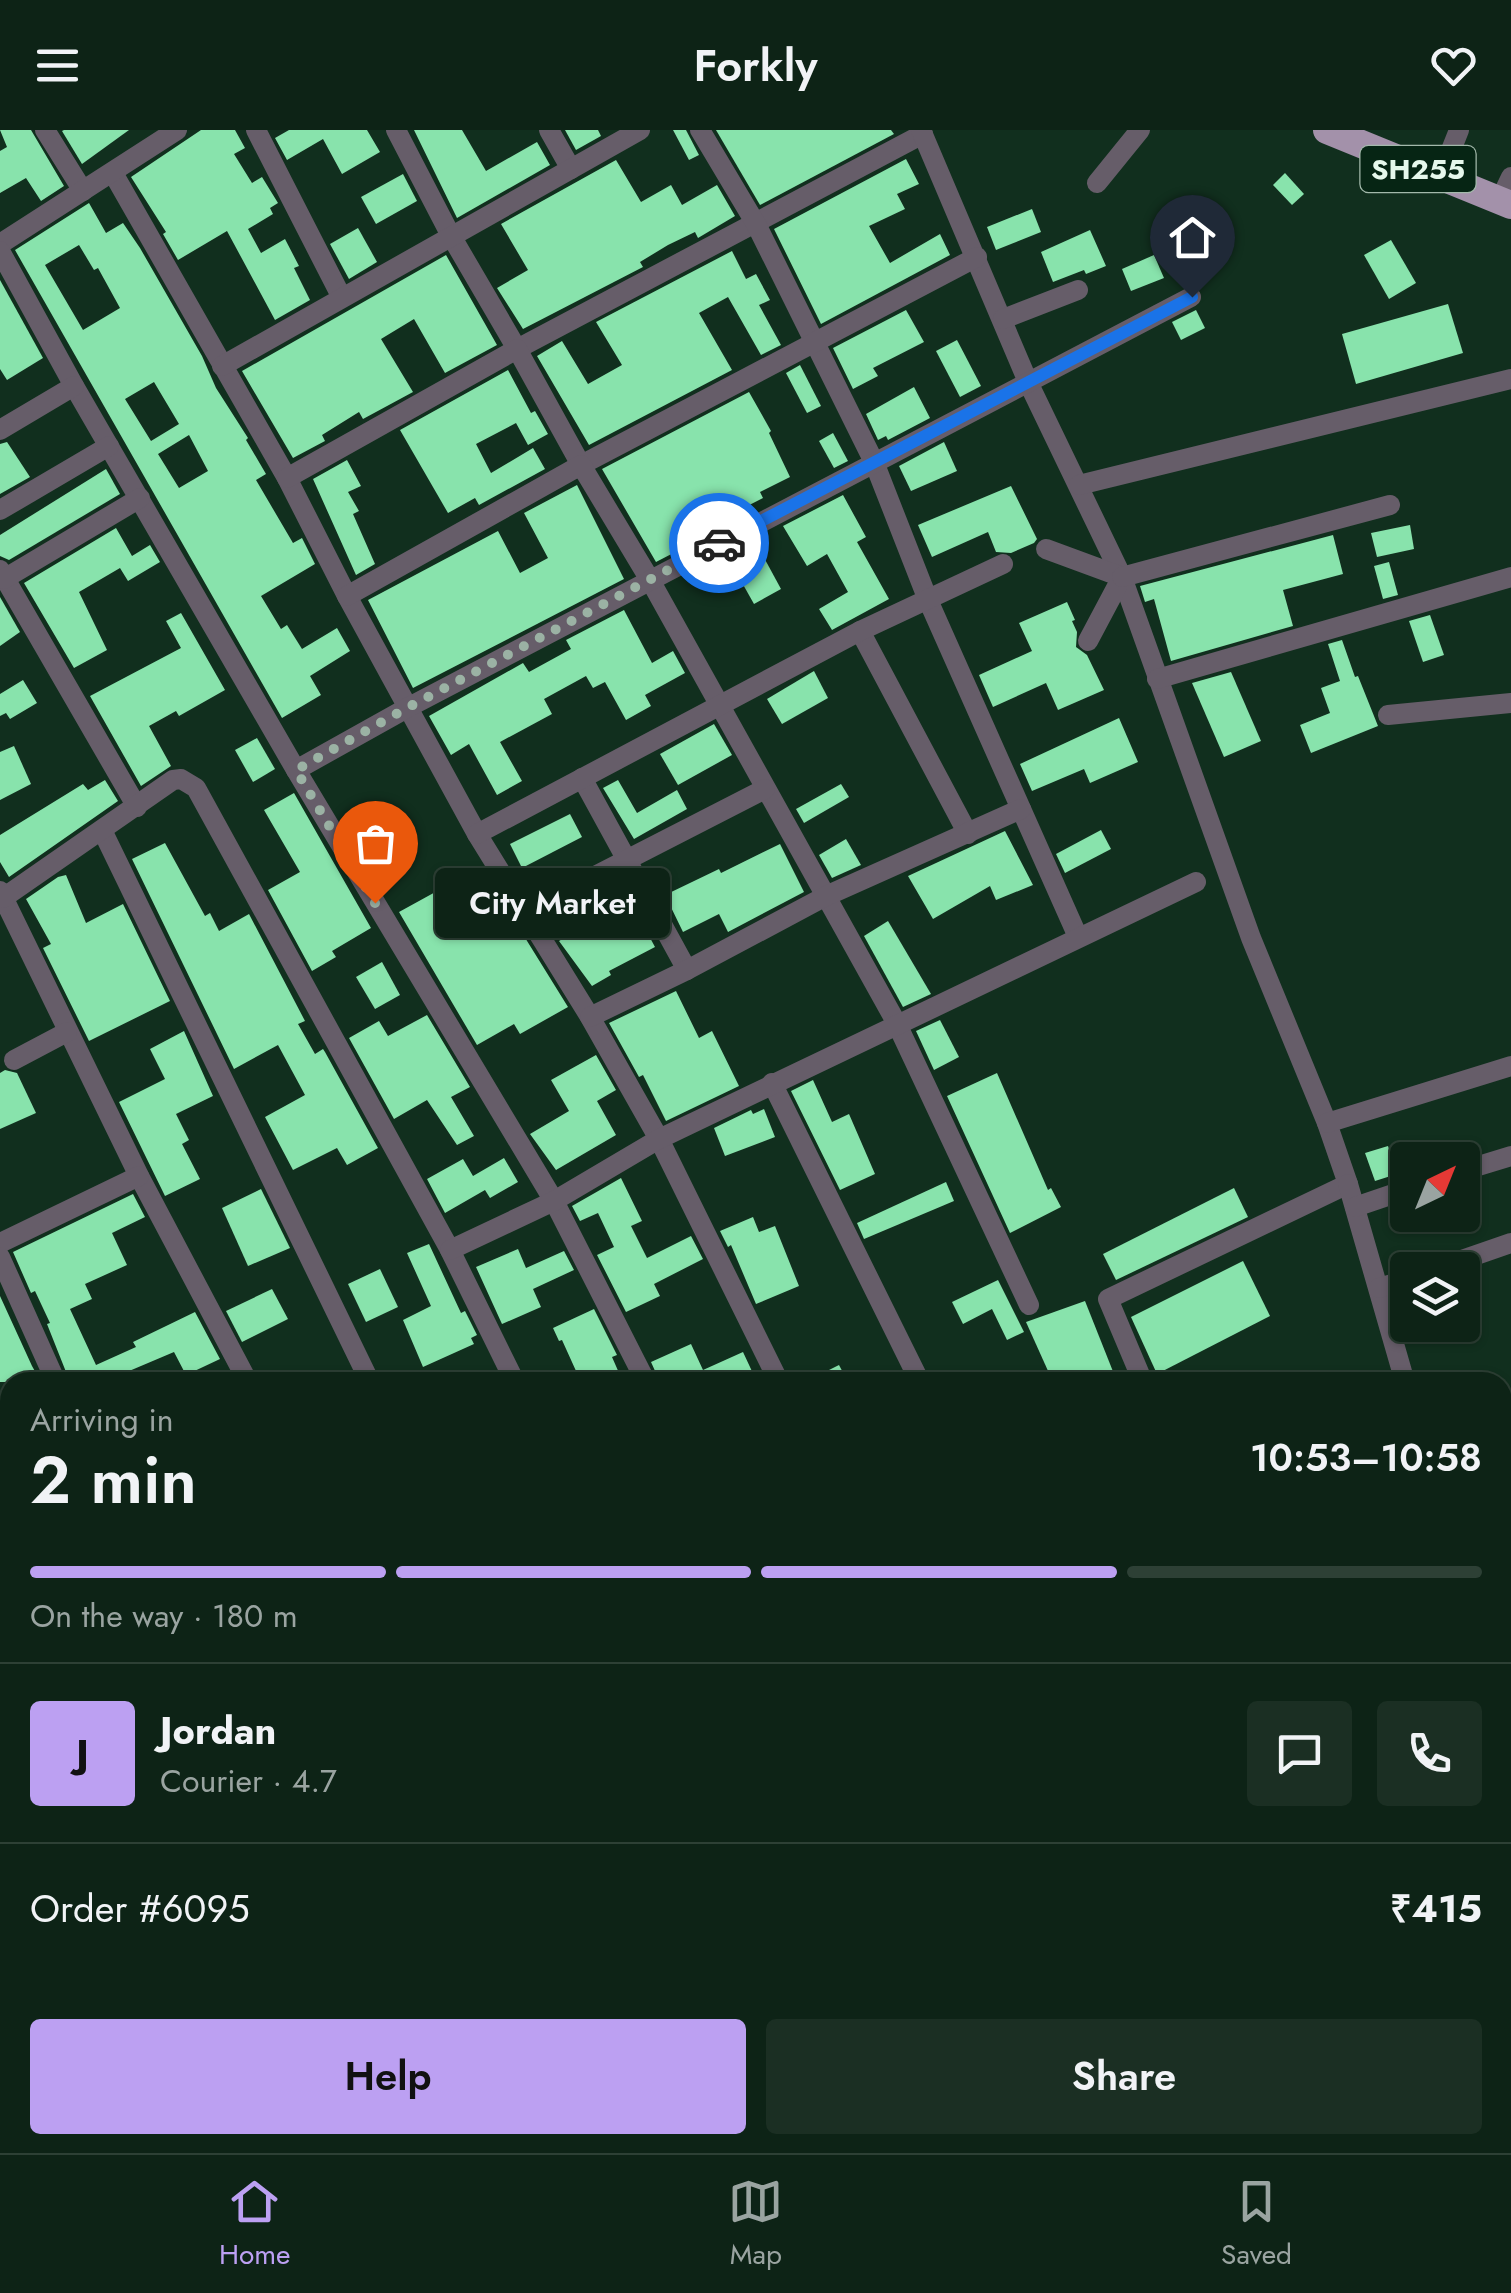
<!DOCTYPE html>
<html lang="en">
<head>
<meta charset="utf-8">
<style>
	:root { --surface:#0d2316; --page:#1b2f23; --text:#f1f3f6; --muted:#9aa4a1; --line:#2d4035; --accent:#bca0f2 }
	body { margin:0; font-family:Jost,sans-serif; background:var(--page); color:var(--text); height:100vh; display:flex; flex-direction:column; font-size:38px; white-space:nowrap }
	* { box-sizing:border-box; margin:0 }
	p { font-size:32px; color:var(--muted) }
	.icon { flex:none; width:55px; height:55px; fill:none; stroke:currentColor; stroke-width:2; stroke-linecap:round; stroke-linejoin:round }
	.map { position:relative; flex:1; overflow:hidden }
	.panel { position:absolute; left:0px; top:1242px; width:1512px; height:782px; display:flex; flex-direction:column; background:var(--surface); border-radius:30px 30px 0 0; box-shadow:0 2px 8px #0004,0 0 0 2px var(--line) }
	.panel>* { flex:none }
	.needle { width:65px; rotate:43deg }
	.fabs { position:absolute; left:1390px; top:1012px; display:grid; gap:20px }
	.fabs a { display:grid; place-items:center; width:90px; height:90px; border-radius:10px; background:var(--surface); box-shadow:0 2px 8px #0004,0 0 0 2px var(--line); font-size:50px }
	.pin { position:absolute; display:grid; place-items:center; width:85px; height:85px; color:#fff; margin:-102px -42px; border-radius:50% 50% 50% 0; rotate:-45deg; box-shadow:0 0 10px #0007 }
	.pin .icon { rotate:45deg }
	.courier { position:absolute; display:grid; place-items:center; width:100px; height:100px; margin:-50px; border:8px solid #1a73e8; border-radius:50%; background:#fff; color:#222; box-shadow:0 2px 12px #0007 }
	.bubble { position:absolute; height:70px; border-radius:10px; background:var(--surface); box-shadow:0 2px 8px #0004,0 0 0 2px var(--line); font-size:32px; font-weight:600; line-height:70px; text-align:center }
	.summary em { font-style:normal; font-weight:600 }
	.summary div { display:flex; flex-direction:column-reverse }
	.summary { display:flex; align-items:center; justify-content:space-between; height:170px; padding:0 30px }
	h1 { font-size:65px; font-weight:600; line-height:75px }
	.bar { display:grid; grid-template-columns:repeat(4,1fr); gap:15px 10px; align-content:center; height:120px; padding:0 30px }
	.bar i { height:12px; border-radius:8px; background:var(--line) }
	.bar .selected { background:var(--accent) }
	.bar p { grid-column:span 4 }
	.line { display:flex; align-items:center; gap:25px; padding:0 30px; border-top:2px solid var(--line) }
	.line div { flex:1 }
	.round { display:grid; place-items:center; flex:none; width:105px; height:105px; border-radius:10px; background:var(--page) }
	.action { display:flex; gap:20px; margin-top:auto; padding:20px 30px }
	.action a { flex:1; height:115px; border-radius:10px; background:var(--accent); color:#111; font-size:40px; font-weight:600; line-height:115px; text-align:center }
	.action a+a { background:var(--page); color:var(--text) }
	header { display:flex; justify-content:space-between; align-items:center; height:130px; padding:0 30px; background:var(--surface); font-size:45px; font-weight:600 }
	.dock { display:flex; justify-content:space-around; align-items:center; height:140px; border-top:2px solid var(--line); background:var(--surface); font-size:28px; color:var(--muted) }
	.dock a { display:grid; justify-items:center; gap:5px }
	.dock .selected { color:var(--accent) }
	.map>svg:first-child { display:block }
	.building { fill:#88e3ac; fill-rule:evenodd }
	.lines { fill:none; stroke-linecap:round; stroke-linejoin:round }
	.minor { stroke:#665d69; stroke-width:20 }
	.primary { stroke:#a391aa; stroke-width:28 }
	.done { stroke:#9bb2a4; stroke-width:10; stroke-dasharray:0 18 }
	.route { stroke:#1a73e8; stroke-width:12 }
	.labels { text-anchor:middle; dominant-baseline:central; stroke-width:10; stroke-linejoin:round; paint-order:stroke }
	.shield { fill:#062514; stroke:#a3b9ab; stroke-width:2.5 }
	.shield-label { font-size:28px; font-weight:bold; fill:#e6f8ec }
</style>
</head>
<body>
<header><svg class="icon" aria-label="menu" viewBox="0 0 24 24"><path d="M4 6h16M4 12h16M4 18h16"/></svg>Forkly<svg class="icon" aria-label="heart" viewBox="0 0 24 24"><path d="M12 20l-8-8c-3-5 5-10 8-4 3-6 11-1 8 4z"/></svg></header>
<div class="map">
<svg width="1511" height="2023" viewBox="0 0 1511 2023">
	<rect width="100%" height="100%" fill="#112f1e"/>
	<g class="building">
		<path d="M 0,0 L 31,0 L 64,56 L 41,71 L 26,48 L 0,63 L 0,21 L 7,17 Z"/>
		<path d="M 129,0 L 82,34 L 62,1 L 64,0 Z"/>
		<path d="M 201,0 L 235,0 L 245,18 L 234,24 L 252,53 L 262,47 L 278,73 L 270,78 L 273,84 L 248,99 L 261,123 L 285,109 L 299,136 L 294,138 L 310,170 L 275,190 L 227,101 L 178,130 L 163,104 L 166,102 L 131,47 Z"/>
		<path d="M 289,0 L 367,0 L 380,22 L 342,44 L 323,9 L 287,30 L 275,8 Z"/>
		<path d="M 414,0 L 462,0 L 486,41 L 537,12 L 550,35 L 457,88 Z"/>
		<path d="M 565,0 L 598,0 L 601,6 L 576,20 Z"/>
		<path d="M 673,0 L 686,0 L 699,25 L 689,30 Z"/>
		<path d="M 716,0 L 891,0 L 894,4 L 760,75 Z"/>
		<path d="M 906,29 L 919,54 L 897,64 L 905,79 L 869,96 L 890,133 L 940,104 L 950,125 L 821,194 L 774,99 Z"/>
		<path d="M 616,30 L 641,72 L 671,55 L 682,75 L 717,55 L 735,86 L 698,108 L 695,102 L 668,115 L 640,132 L 643,137 L 523,199 L 497,158 L 528,140 L 501,94 Z"/>
		<path d="M 1285,43 L 1304,64 L 1292,75 L 1273,55 Z"/>
		<path d="M 403,44 L 417,71 L 376,94 L 361,67 Z"/>
		<path d="M 89,73 L 106,103 L 123,93 L 140,118 L 202,226 L 216,258 L 248,308 L 246,310 L 266,344 L 256,350 L 293,413 L 302,408 L 315,434 L 261,466 L 281,499 L 287,495 L 302,519 L 337,498 L 350,521 L 310,546 L 321,565 L 282,588 L 15,120 ZM 79,115 L 94,140 L 98,138 L 120,178 L 83,200 L 45,135 ZM 154,252 L 179,294 L 151,311 L 125,269 ZM 189,305 L 208,341 L 179,358 L 158,324 Z"/>
		<path d="M 1198,74 L 1208,96 L 1171,113 L 1160,91 Z"/>
		<path d="M 1032,79 L 1041,102 L 996,120 L 987,97 Z"/>
		<path d="M 358,98 L 377,132 L 349,149 L 330,114 Z"/>
		<path d="M 1090,100 L 1106,136 L 1086,144 L 1084,140 L 1053,152 L 1041,122 Z"/>
		<path d="M 1391,110 L 1416,153 L 1389,169 L 1364,125 Z"/>
		<path d="M 732,121 L 746,149 L 756,144 L 770,170 L 759,175 L 781,215 L 761,225 L 728,167 L 699,183 L 732,240 L 589,315 L 537,226 L 562,211 L 588,254 L 622,235 L 596,192 Z"/>
		<path d="M 446,125 L 497,215 L 445,243 L 414,189 L 381,209 L 413,262 L 363,289 L 359,282 L 322,305 L 325,311 L 293,328 L 242,241 Z"/>
		<path d="M 1154,125 L 1164,148 L 1131,161 L 1122,139 Z"/>
		<path d="M 0,150 L 43,228 L 7,250 L 0,239 Z"/>
		<path d="M 1448,174 L 1463,223 L 1356,254 L 1342,204 Z"/>
		<path d="M 906,180 L 924,212 L 873,238 L 878,246 L 853,259 L 833,218 Z"/>
		<path d="M 1196,180 L 1205,198 L 1181,210 L 1172,192 Z"/>
		<path d="M 957,210 L 981,256 L 960,267 L 936,221 Z"/>
		<path d="M 800,235 L 821,276 L 807,283 L 786,243 Z"/>
		<path d="M 508,240 L 531,283 L 535,281 L 548,304 L 528,315 L 516,293 L 476,314 L 491,343 L 533,318 L 545,339 L 479,375 L 475,368 L 448,383 L 400,300 Z"/>
		<path d="M 914,257 L 930,288 L 888,310 L 886,306 L 878,310 L 866,284 Z"/>
		<path d="M 749,262 L 771,301 L 769,303 L 790,347 L 760,362 L 763,368 L 681,410 L 685,417 L 656,432 L 602,339 Z"/>
		<path d="M 833,303 L 848,331 L 834,338 L 819,311 Z"/>
		<path d="M 7,312 L 30,347 L 0,364 L 0,314 Z"/>
		<path d="M 944,312 L 957,341 L 911,361 L 899,336 Z"/>
		<path d="M 347,330 L 361,356 L 348,362 L 359,381 L 353,384 L 375,434 L 356,445 L 313,349 Z"/>
		<path d="M 106,339 L 120,364 L 9,430 L 0,426 L 0,405 Z"/>
		<path d="M 577,355 L 624,449 L 413,558 L 368,470 L 498,401 L 520,443 L 548,428 L 524,383 Z"/>
		<path d="M 1011,356 L 1037,409 L 1034,413 L 1011,423 L 996,422 L 988,402 L 932,427 L 918,395 Z"/>
		<path d="M 843,365 L 866,407 L 857,412 L 889,469 L 832,500 L 819,479 L 848,462 L 827,424 L 807,436 L 783,396 Z"/>
		<path d="M 1410,395 L 1414,419 L 1377,427 L 1371,403 Z"/>
		<path d="M 116,398 L 132,426 L 150,415 L 160,432 L 128,451 L 120,438 L 79,462 L 107,520 L 74,538 L 24,453 Z"/>
		<path d="M 1333,405 L 1343,444 L 1283,460 L 1293,496 L 1171,531 L 1154,469 L 1145,472 L 1140,456 Z"/>
		<path d="M 755,411 L 781,459 L 754,474 L 727,426 Z"/>
		<path d="M 1389,432 L 1398,465 L 1383,469 L 1374,436 Z"/>
		<path d="M 0,467 L 20,502 L 0,516 Z"/>
		<path d="M 1067,472 L 1075,490 L 1072,491 L 1077,502 L 1076,517 L 1087,525 L 1104,560 L 1058,580 L 1046,553 L 993,577 L 979,545 L 1032,521 L 1019,493 Z"/>
		<path d="M 624,480 L 652,533 L 673,521 L 685,543 L 645,565 L 651,576 L 626,590 L 605,552 L 593,558 L 586,546 L 544,569 L 552,584 L 500,612 L 522,651 L 497,665 L 469,614 L 451,625 L 429,586 L 523,533 L 529,542 L 571,519 L 566,510 Z"/>
		<path d="M 181,483 L 225,560 L 179,586 L 176,581 L 149,596 L 171,636 L 141,656 L 90,566 L 181,518 L 166,491 Z"/>
		<path d="M 1430,485 L 1444,525 L 1423,532 L 1409,491 Z"/>
		<path d="M 1342,510 L 1355,547 L 1358,546 L 1378,596 L 1311,623 L 1300,595 L 1330,583 L 1321,558 L 1340,551 L 1328,514 Z"/>
		<path d="M 814,541 L 828,568 L 782,594 L 767,569 Z"/>
		<path d="M 1231,542 L 1261,611 L 1224,627 L 1192,553 Z"/>
		<path d="M 23,550 L 37,573 L 10,589 L 6,583 L 0,586 L 0,564 Z"/>
		<path d="M 1119,588 L 1138,632 L 1090,653 L 1084,639 L 1032,661 L 1020,634 Z"/>
		<path d="M 714,594 L 732,625 L 678,655 L 660,624 Z"/>
		<path d="M 257,608 L 275,639 L 253,652 L 235,620 Z"/>
		<path d="M 14,616 L 31,654 L 0,670 L 0,622 Z"/>
		<path d="M 105,650 L 118,671 L 9,747 L 0,732 L 0,705 L 83,654 L 88,660 Z"/>
		<path d="M 618,650 L 637,683 L 677,660 L 687,679 L 634,709 L 603,658 Z"/>
		<path d="M 841,654 L 849,667 L 804,693 L 796,679 Z"/>
		<path d="M 294,663 L 371,798 L 332,821 L 336,827 L 312,841 L 268,760 L 300,742 L 264,680 Z"/>
		<path d="M 570,684 L 582,707 L 522,738 L 510,714 Z"/>
		<path d="M 1101,700 L 1111,719 L 1065,743 L 1056,724 Z"/>
		<path d="M 1005,701 L 1033,755 L 996,770 L 990,756 L 933,789 L 908,746 Z"/>
		<path d="M 846,709 L 861,735 L 832,748 L 819,725 Z"/>
		<path d="M 165,713 L 205,786 L 210,783 L 219,801 L 249,784 L 305,891 L 298,894 L 315,924 L 323,919 L 325,922 L 378,1018 L 347,1035 L 337,1018 L 293,1040 L 265,987 L 305,965 L 278,915 L 234,939 L 132,729 Z"/>
		<path d="M 780,714 L 804,762 L 728,802 L 719,784 L 683,802 L 665,765 L 719,739 L 721,743 Z"/>
		<path d="M 66,745 L 86,793 L 123,774 L 170,871 L 89,911 L 43,818 L 51,814 L 26,769 L 58,747 Z"/>
		<path d="M 619,750 L 655,817 L 609,841 L 611,845 L 592,856 L 559,811 L 564,808 L 552,788 Z"/>
		<path d="M 439,760 L 458,793 L 501,769 L 568,877 L 520,904 L 514,894 L 477,915 L 399,782 Z"/>
		<path d="M 888,791 L 931,864 L 903,877 L 864,806 Z"/>
		<path d="M 382,832 L 400,865 L 375,879 L 356,847 Z"/>
		<path d="M 676,861 L 699,908 L 712,901 L 739,956 L 666,991 L 643,945 L 639,947 L 609,893 Z"/>
		<path d="M 427,885 L 470,957 L 451,967 L 474,1006 L 457,1015 L 427,970 L 394,989 L 349,908 L 379,891 L 388,906 Z"/>
		<path d="M 940,890 L 959,927 L 934,940 L 916,901 Z"/>
		<path d="M 184,901 L 213,966 L 176,984 L 189,1010 L 182,1014 L 200,1049 L 165,1066 L 119,972 L 165,949 L 150,919 Z"/>
		<path d="M 596,925 L 616,960 L 597,971 L 616,1005 L 556,1040 L 530,1004 L 569,981 L 551,950 Z"/>
		<path d="M 5,940 L 17,943 L 36,983 L 0,999 L 0,943 Z"/>
		<path d="M 997,943 L 1048,1060 L 1051,1058 L 1061,1077 L 1010,1103 L 947,966 Z"/>
		<path d="M 813,950 L 832,992 L 849,984 L 875,1044 L 840,1060 L 791,961 Z"/>
		<path d="M 764,979 L 775,1007 L 725,1026 L 714,998 L 751,980 L 753,984 Z"/>
		<path d="M 1388,1016 L 1397,1044 L 1375,1051 L 1365,1023 Z"/>
		<path d="M 504,1028 L 518,1052 L 490,1068 L 485,1060 L 445,1083 L 427,1049 L 463,1029 L 473,1046 Z"/>
		<path d="M 621,1048 L 642,1091 L 631,1096 L 647,1128 L 691,1106 L 703,1129 L 654,1154 L 660,1166 L 626,1182 L 597,1125 L 614,1117 L 598,1083 L 580,1091 L 572,1076 Z"/>
		<path d="M 946,1052 L 954,1071 L 864,1109 L 857,1093 Z"/>
		<path d="M 1234,1058 L 1248,1087 L 1116,1150 L 1103,1124 Z"/>
		<path d="M 261,1059 L 290,1118 L 248,1136 L 222,1078 Z"/>
		<path d="M 133,1064 L 145,1087 L 112,1103 L 127,1135 L 85,1154 L 92,1169 L 70,1179 L 96,1235 L 136,1217 L 133,1212 L 195,1182 L 220,1229 L 186,1245 L 174,1222 L 115,1247 L 117,1252 L 70,1252 L 47,1194 L 50,1193 L 35,1161 L 31,1163 L 13,1122 Z"/>
		<path d="M 753,1087 L 759,1102 L 775,1096 L 799,1156 L 756,1174 L 731,1115 L 728,1117 L 720,1101 Z"/>
		<path d="M 429,1114 L 461,1183 L 465,1181 L 477,1205 L 471,1208 L 474,1214 L 423,1237 L 403,1190 L 431,1176 L 407,1123 Z"/>
		<path d="M 518,1119 L 526,1138 L 564,1121 L 574,1140 L 533,1159 L 541,1177 L 502,1194 L 476,1137 Z"/>
		<path d="M 1243,1131 L 1270,1186 L 1157,1244 L 1131,1187 Z"/>
		<path d="M 380,1139 L 398,1177 L 366,1192 L 348,1154 Z"/>
		<path d="M 998,1150 L 1024,1202 L 1007,1210 L 992,1179 L 963,1194 L 952,1172 Z"/>
		<path d="M 272,1159 L 288,1189 L 242,1212 L 226,1181 Z"/>
		<path d="M 0,1166 L 32,1236 L 41,1252 L 0,1252 Z"/>
		<path d="M 1085,1171 L 1114,1244 L 1091,1252 L 1053,1252 L 1026,1192 Z"/>
		<path d="M 594,1179 L 617,1225 L 612,1227 L 623,1252 L 581,1252 L 562,1210 L 559,1211 L 553,1198 Z"/>
		<path d="M 691,1214 L 703,1240 L 743,1222 L 757,1252 L 660,1252 L 651,1232 Z"/>
		<path d="M 839,1235 L 848,1252 L 805,1252 Z"/>
	</g>
	<g class="lines">
		<g class="minor">
			<path d="M 45,0 L 83,61"/>
			<path d="M 256,0 L 341,166"/>
			<path d="M 396,0 L 450,104 L 517,219 L 923,4"/>
			<path d="M 549,0 L 571,39"/>
			<path d="M 700,0 L 756,94 L 874,332 L 928,470 L 1078,807"/>
			<path d="M 921,0 L 1028,252 L 1122,447 L 1251,808 L 1327,993 L 1348,1054 L 1108,1169 L 1143,1252"/>
			<path d="M 113,43 L 287,348 L 347,466 L 477,704 L 590,887 L 659,1009 L 779,1252"/>
			<path d="M 1440,48 L 1459,0"/>
			<path d="M 1097,53 L 1140,0"/>
			<path d="M 1500,70 L 1511,47"/>
			<path d="M 0,114 L 177,0"/>
			<path d="M 0,121 L 74,256 L 296,640 L 554,1071 L 646,1252"/>
			<path d="M 1003,189 L 1078,160"/>
			<path d="M 222,236 L 640,0"/>
			<path d="M 0,300 L 74,256"/>
			<path d="M 287,348 L 517,219 L 581,335 L 977,127"/>
			<path d="M 1079,355 L 1511,249"/>
			<path d="M 0,380 L 109,316"/>
			<path d="M 1046,419 L 1122,447 L 1088,511"/>
			<path d="M 0,440 L 137,677"/>
			<path d="M 1122,447 L 1390,375"/>
			<path d="M 4,449 L 140,368"/>
			<path d="M 347,466 L 581,335 L 650,450 L 896,892 L 1029,1175"/>
			<path d="M 860,501 L 968,704"/>
			<path d="M 1157,549 L 1511,447"/>
			<path d="M 1388,585 L 1511,573"/>
			<path d="M 296,640 L 407,578 L 1191,167"/>
			<path d="M 582,648 L 687,840"/>
			<path d="M 102,700 L 370,1252"/>
			<path d="M 477,704 L 860,501 L 1003,434"/>
			<path d="M 0,761 L 139,1046 L 248,1252"/>
			<path d="M 3,768 L 173,650 L 181,649 L 196,658 L 450,1120 L 515,1252"/>
			<path d="M 527,781 L 765,659"/>
			<path d="M 590,887 L 687,840 L 826,766 L 1021,679"/>
			<path d="M 14,930 L 67,902"/>
			<path d="M 772,953 L 920,1252"/>
			<path d="M 1327,993 L 1511,936"/>
			<path d="M 1462,1041 L 1511,1026"/>
			<path d="M 1348,1054 L 1405,1252"/>
			<path d="M 1355,1077 L 1408,1059"/>
			<path d="M 0,1113 L 139,1046"/>
			<path d="M 450,1120 L 554,1071 L 659,1009 L 1196,752"/>
			<path d="M 0,1127 L 56,1252"/>
			<path d="M 1433,1140 L 1511,1113"/>
			<path d="M 1379,1158 L 1408,1149"/>
			<path d="M 0,1441 L 10,1464"/>
			<path d="M 1502,1441 L 1511,1438"/>
			<path d="M 1502,1727 L 1511,1778"/>
			<path d="M 0,1803 L 10,1823"/>
			<path d="M 0,1863 L 10,1859"/>
			<path d="M 101,2015 L 105,2023"/>
			<path d="M 411,2015 L 415,2023"/>
			<path d="M 632,2015 L 635,2023"/>
			<path d="M 735,2015 L 739,2023"/>
			<path d="M 1047,2015 L 1051,2023"/>
			<path d="M 1221,2015 L 1225,2023"/>
		</g>
		<path class="primary" d="M 1327,0 L 1511,75"/>
	</g>
	<g class="lines">
		<path class="done" d="M 375,773 L 296,640 L 407,578 L 719,413"/>
		<path class="route" d="M 719,413 L 1192,167"/>
	</g>
	<g class="labels">
		<rect class="shield" x="1360.5" y="16" width="115" height="46" rx="8"/>
		<g class="shield-label">
			<text x="1418" y="39">SH255</text>
		</g>
	</g>
</svg>
<div class="fabs">
<a><svg class="needle" viewBox="-14 -14 28 28"><path d="M0-13l5 13h-10z" fill="#e53935"/><path d="M0 13l5-13h-10z" fill="#9aa4a1"/></svg></a>
<a><svg class="icon" aria-label="layers" viewBox="0 0 24 24"><path d="M12 4l9 5-9 5-9-5zM3 14l9 5 9-5"/></svg></a>
</div>
<div class="pin" style="left:375px;top:773px;background:#ea580c"><svg class="icon" aria-label="bag" viewBox="0 0 24 24"><path d="M5 8h14l-1 12H6zM9 8a3 3 0 0 1 6 0"/></svg></div>
<div class="pin" style="left:1192px;top:167px;background:#1f2937"><svg class="icon" aria-label="home" viewBox="0 0 24 24"><path d="M3 11l9-7 9 7M6 9v11h12V9"/></svg></div>
<div class="courier" style="left:719px;top:413px"><svg class="icon" aria-label="car" viewBox="0 0 24 24"><path d="M5 17H2v-5l4-1 3-4h7l3 4 3 1v5h-3M9 17h6M6 11h13"/><circle cx="7" cy="17" r="2"/><circle cx="17" cy="17" r="2"/></svg></div>
<div class="bubble" style="left:435px;top:738px;width:235px">City Market</div>
<section class="panel">
<div class="summary"><div><h1>2 min</h1><p>Arriving in</p></div><em>10:53–10:58</em></div>
<div class="bar"><i class="selected"></i><i class="selected"></i><i class="selected"></i><i></i><p>On the way · 180 m</p></div>
<div class="line" style="height:180px"><b class="round" style="background:var(--accent);color:#111">J</b><div><b>Jordan</b><p>Courier · 4.7</p></div><a class="round"><svg class="icon" aria-label="chat" viewBox="0 0 24 24"><path d="M4 5h16v11H9l-5 4z"/></svg></a><a class="round"><svg class="icon" aria-label="phone" viewBox="0 0 24 24"><path d="M5 4h4l2 5-3 2q2 4 5 5l2-3 5 2v4C11 20 4 13 5 4z"/></svg></a></div>
<div class="line" style="height:130px"><div>Order #6095</div><b>₹415</b></div>
<div class="action"><a>Help</a><a>Share</a></div>
</section>
</div>
<nav class="dock">
<a class="selected"><svg class="icon" aria-label="home" viewBox="0 0 24 24"><path d="M3 11l9-7 9 7M6 9v11h12V9"/></svg>Home</a>
<a><svg class="icon" aria-label="map" viewBox="0 0 24 24"><path d="M3 6l6-2 6 2 6-2v14l-6 2-6-2-6 2zM9 4v14M15 6v14"/></svg>Map</a>
<a><svg class="icon" aria-label="saved" viewBox="0 0 24 24"><path d="M7 4h10v16l-5-4-5 4z"/></svg>Saved</a>
</nav>
</body>
</html>
